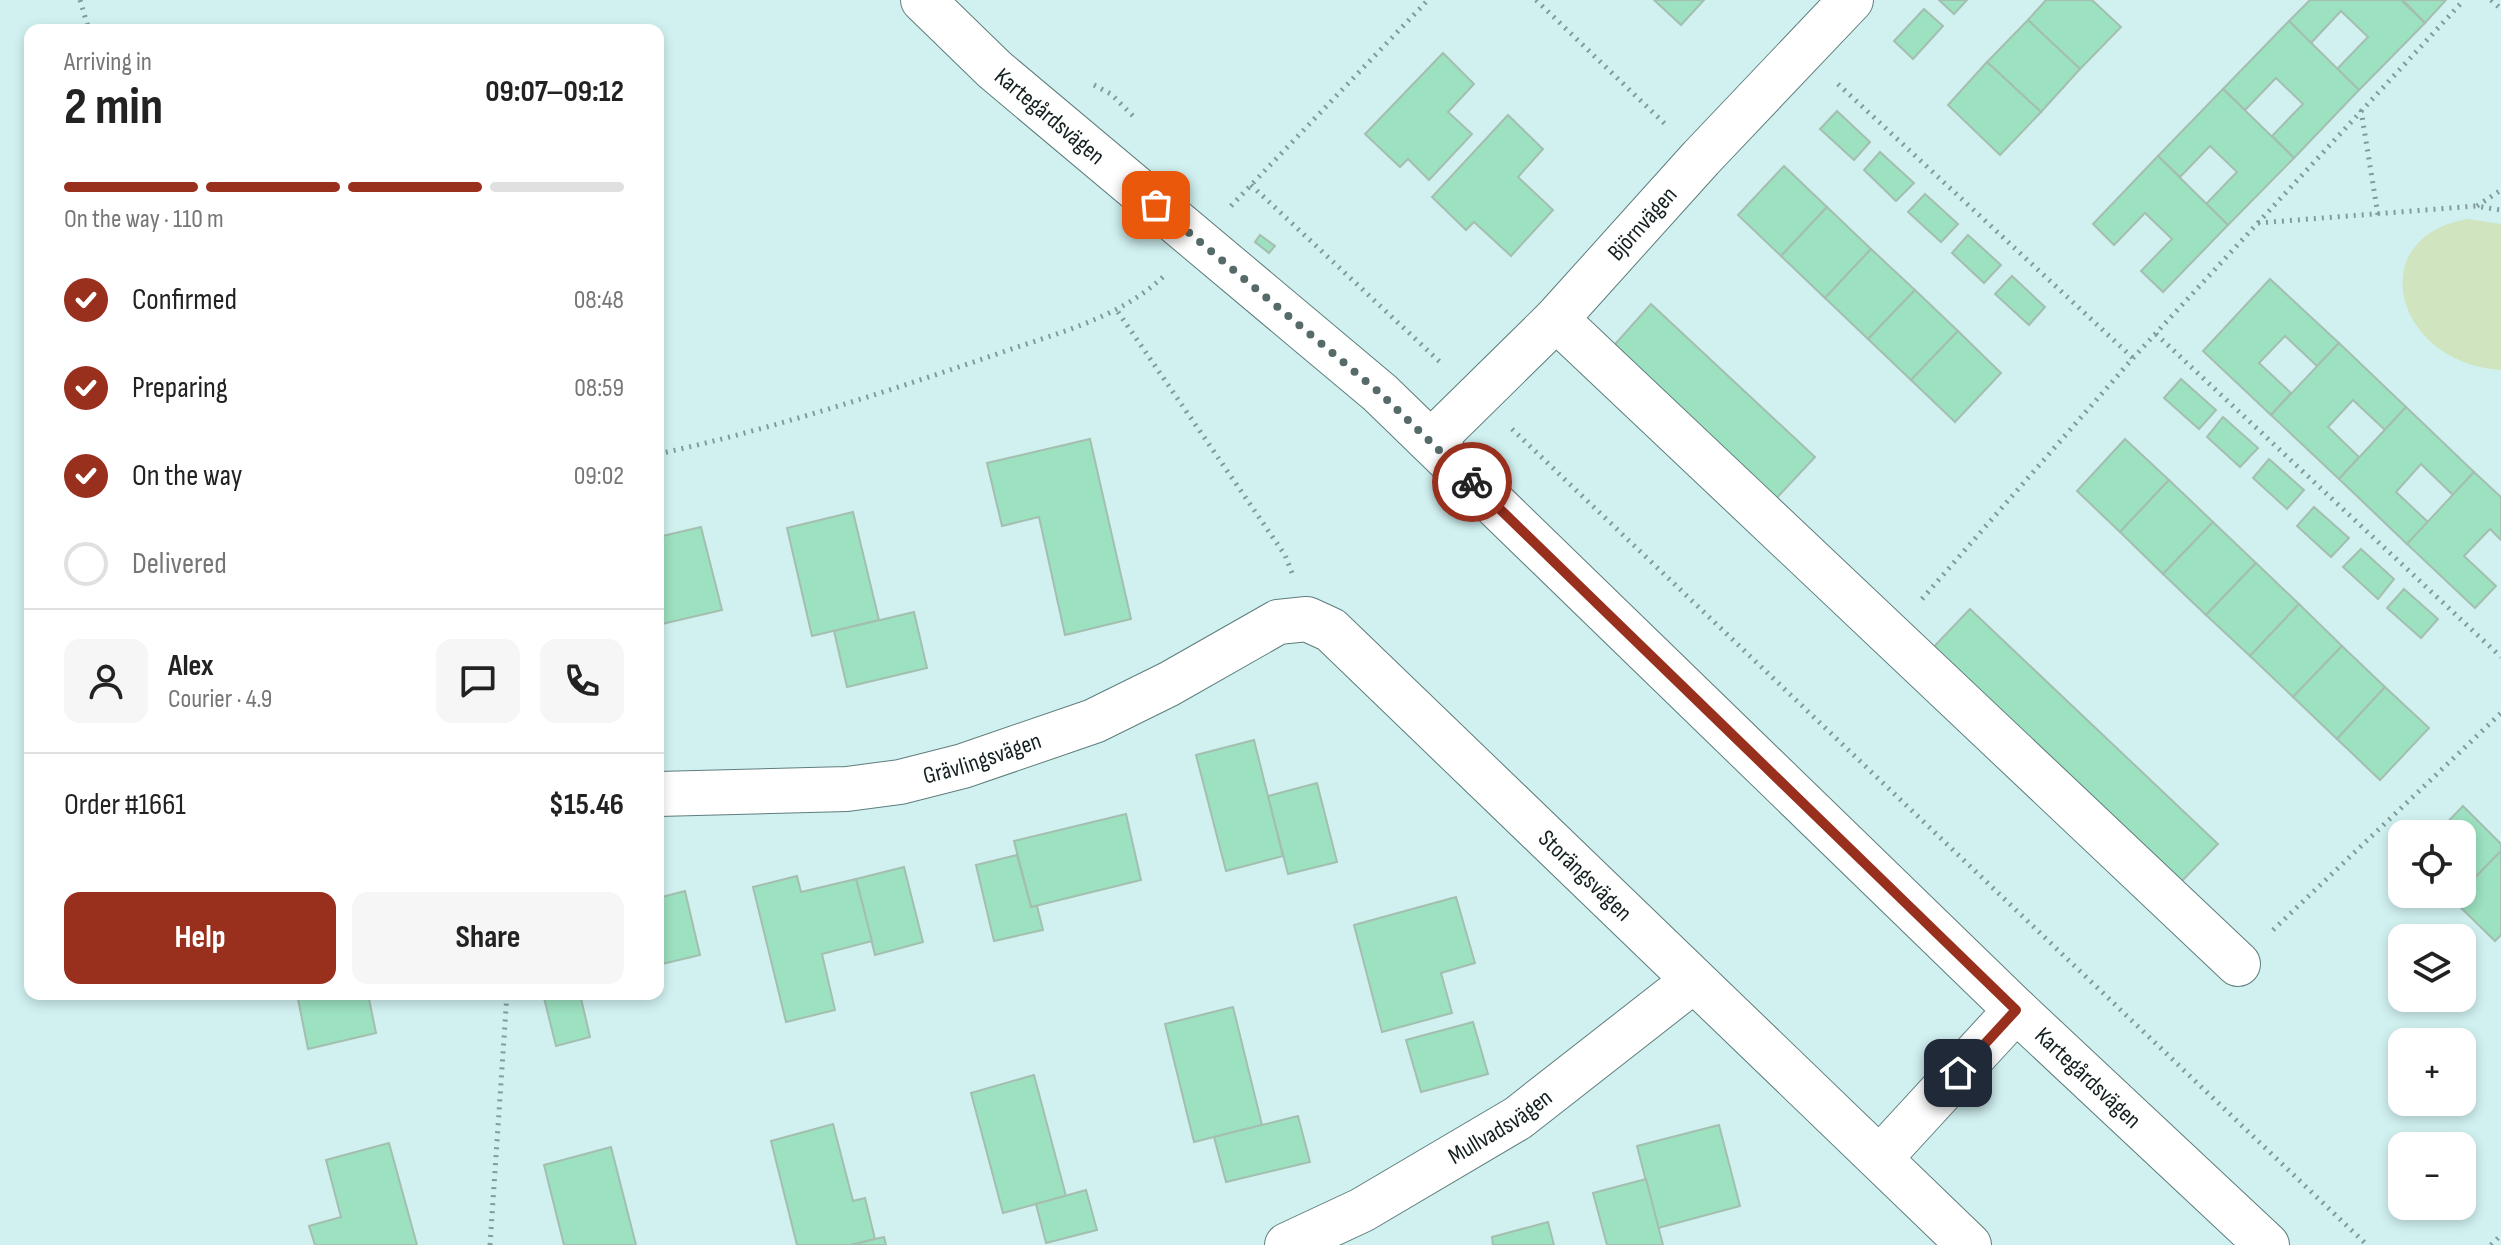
<!DOCTYPE html>
<html lang="en">
<head>
<meta charset="utf-8">
<style>
	:root { --surface:#fff; --page:#f6f6f6; --text:#222; --muted:#767676; --line:#e0e0e0; --accent:#99301e }
	body { margin:0; font-family:"Sofia Sans Condensed",sans-serif; background:var(--page); color:var(--text); height:100vh; display:flex; flex-direction:column; font-size:30px; white-space:nowrap }
	* { box-sizing:border-box; margin:0 }
	p { font-size:26px; color:var(--muted) }
	.icon { flex:none; width:44px; height:44px; fill:none; stroke:currentColor; stroke-width:2; stroke-linecap:round; stroke-linejoin:round }
	.map { position:relative; flex:1; overflow:hidden }
	.details { position:absolute; left:24px; top:24px; width:640px; height:976px; display:flex; flex-direction:column; background:var(--surface); border-radius:16px; box-shadow:0 4px 12px #0003 }
	.details>* { flex:none }
	.controls { position:absolute; left:2388px; top:820px; display:grid; gap:16px }
	.controls a { display:grid; place-items:center; width:88px; height:88px; border-radius:16px; background:var(--surface); box-shadow:0 4px 12px #0003; font-size:40px }
	.pin { position:absolute; display:grid; place-items:center; width:68px; height:68px; color:#fff; margin:-34px; border-radius:16px; box-shadow:0 4px 12px #0006 }
	.courier { position:absolute; display:grid; place-items:center; width:80px; height:80px; margin:-40px; border:6px solid #99301e; border-radius:50%; background:#fff; color:#222; box-shadow:0 2px 10px #0007 }
	.overview em { font-style:normal; font-weight:700 }
	.overview div { display:flex; flex-direction:column-reverse }
	.overview { display:flex; align-items:center; justify-content:space-between; height:136px; padding:0 40px }
	h1 { font-size:52px; font-weight:700; line-height:60px }
	.bar { display:grid; grid-template-columns:repeat(4,1fr); gap:12px 8px; align-content:center; height:96px; padding:0 40px }
	.bar i { height:10px; border-radius:6px; background:var(--line) }
	.bar .current { background:var(--accent) }
	.bar p { grid-column:span 4 }
	.line { display:flex; align-items:center; gap:20px; padding:0 40px; border-top:2px solid var(--line) }
	.line div { flex:1 }
	.round { display:grid; place-items:center; flex:none; width:84px; height:84px; border-radius:16px; background:var(--page) }
	ol { padding:0 40px; list-style:none }
	li { display:flex; align-items:center; gap:24px; height:88px }
	li p { margin-inline-start:auto }
	li .icon { padding:8px; border-radius:50%; background:var(--accent); color:#fff; stroke-width:4 }
	li:last-child { color:var(--muted) }
	li i { width:44px; height:44px; border:4px solid var(--line); border-radius:50% }
	.action { display:flex; gap:16px; margin-top:auto; padding:16px 40px }
	.action a { flex:1; height:92px; border-radius:16px; background:var(--accent); color:#fff; font-size:32px; font-weight:700; line-height:92px; text-align:center }
	.action a+a { background:var(--page); color:var(--text) }
	.map>svg:first-child { display:block }
	.green { fill:#d0e4c0 }
	.building { fill:#9ce1c0; stroke:#a4beb0; stroke-width:2 }
	.lines { fill:none; stroke-linecap:round; stroke-linejoin:round }
	.minor-casing { stroke:#5f7d7d; stroke-width:46 }
	.path { stroke:#829a9a; stroke-width:5; stroke-dasharray:2 6; stroke-linecap:butt }
	.minor { stroke:#fff; stroke-width:44 }
	.done { stroke:#576a6a; stroke-width:8; stroke-dasharray:0 14.4 }
	.route { stroke:#99301e; stroke-width:10 }
	.labels { text-anchor:middle; dominant-baseline:central; stroke-width:7; stroke-linejoin:round; paint-order:stroke }
	.street-label { font-size:24px; fill:#152121; stroke:#fff }
</style>
</head>
<body>
<div class="map">
<svg width="2501" height="1245" viewBox="0 0 2501 1245">
	<rect width="100%" height="100%" fill="#d1f1f1"/>
	<path class="green" d="M 2468,219 L 2501,224 L 2501,370 C 2393,363 2362,236 2468,219 Z"/>
	<g class="building">
		<path d="M 1654,0 L 1704,0 L 1681,25 Z"/>
		<path d="M 1939,0 L 1967,0 L 1954,14 Z"/>
		<path d="M 2046,0 L 2092,0 L 2121,27 L 2080,69 L 2028,20 Z"/>
		<path d="M 2310,0 L 2401,0 L 2425,23 L 2359,90 L 2337,69 L 2368,37 L 2341,11 L 2311,43 L 2289,21 Z"/>
		<path d="M 2403,0 L 2446,0 L 2425,23 Z"/>
		<path d="M 1924,9 L 1943,26 L 1913,59 L 1894,41 Z"/>
		<path d="M 2028,20 L 2080,69 L 2041,112 L 1987,62 Z"/>
		<path d="M 2289,21 L 2359,90 L 2294,158 L 2272,136 L 2303,104 L 2276,78 L 2245,110 L 2223,89 Z"/>
		<path d="M 1443,53 L 1474,84 L 1448,112 L 1472,134 L 1429,180 L 1408,159 L 1400,167 L 1365,134 Z"/>
		<path d="M 1987,62 L 2041,112 L 2000,155 L 1948,105 Z"/>
		<path d="M 2223,89 L 2294,158 L 2228,225 L 2206,204 L 2237,172 L 2210,146 L 2180,177 L 2158,156 Z"/>
		<path d="M 1837,111 L 1870,142 L 1854,160 L 1820,129 Z"/>
		<path d="M 1508,115 L 1543,149 L 1518,177 L 1553,210 L 1511,256 L 1474,222 L 1466,230 L 1432,197 Z"/>
		<path d="M 1880,152 L 1914,183 L 1896,201 L 1864,170 Z"/>
		<path d="M 2158,156 L 2228,225 L 2163,292 L 2141,271 L 2172,239 L 2145,213 L 2114,245 L 2093,224 Z"/>
		<path d="M 1784,166 L 1827,207 L 1781,256 L 1738,215 Z"/>
		<path d="M 1925,194 L 1958,224 L 1941,242 L 1908,212 Z"/>
		<path d="M 1827,207 L 1871,249 L 1825,298 L 1781,256 Z"/>
		<path d="M 1260,235 L 1275,246 L 1269,253 L 1255,242 Z"/>
		<path d="M 1968,235 L 2001,265 L 1984,283 L 1952,253 Z"/>
		<path d="M 1871,249 L 1915,290 L 1868,339 L 1825,298 Z"/>
		<path d="M 2012,276 L 2045,307 L 2029,325 L 1995,294 Z"/>
		<path d="M 2270,279 L 2339,343 L 2317,366 L 2285,336 L 2259,363 L 2291,393 L 2271,415 L 2203,351 Z"/>
		<path d="M 1915,290 L 1958,331 L 1911,380 L 1868,339 Z"/>
		<path d="M 1651,304 L 1815,457 L 1772,503 L 1609,351 Z"/>
		<path d="M 1958,331 L 2001,373 L 1955,422 L 1911,380 Z"/>
		<path d="M 2339,343 L 2406,407 L 2385,430 L 2353,400 L 2328,427 L 2359,457 L 2339,479 L 2271,415 Z"/>
		<path d="M 2181,379 L 2216,410 L 2199,429 L 2164,398 Z"/>
		<path d="M 2406,407 L 2474,472 L 2453,495 L 2421,464 L 2396,492 L 2428,522 L 2407,544 L 2339,479 Z"/>
		<path d="M 2223,417 L 2258,448 L 2240,467 L 2207,437 Z"/>
		<path d="M 1090,439 L 1131,619 L 1065,635 L 1039,517 L 1002,526 L 987,463 Z"/>
		<path d="M 2125,439 L 2169,480 L 2120,532 L 2077,491 Z"/>
		<path d="M 2269,459 L 2304,490 L 2287,509 L 2253,478 Z"/>
		<path d="M 2474,472 L 2501,497 L 2501,540 L 2490,529 L 2464,556 L 2496,586 L 2475,608 L 2407,544 Z"/>
		<path d="M 2169,480 L 2213,522 L 2163,574 L 2120,532 Z"/>
		<path d="M 2314,507 L 2349,538 L 2331,557 L 2297,526 Z"/>
		<path d="M 853,512 L 879,620 L 812,636 L 787,528 Z"/>
		<path d="M 2213,522 L 2256,563 L 2206,615 L 2163,574 Z"/>
		<path d="M 701,527 L 722,610 L 658,625 L 658,537 Z"/>
		<path d="M 2361,549 L 2394,579 L 2378,599 L 2343,567 Z"/>
		<path d="M 2256,563 L 2299,604 L 2250,656 L 2206,615 Z"/>
		<path d="M 2404,589 L 2438,619 L 2421,638 L 2387,608 Z"/>
		<path d="M 2299,604 L 2342,646 L 2293,697 L 2250,656 Z"/>
		<path d="M 1970,609 L 2218,844 L 2174,889 L 1927,654 Z"/>
		<path d="M 914,612 L 927,668 L 847,687 L 834,631 Z"/>
		<path d="M 2342,646 L 2385,687 L 2337,739 L 2293,697 Z"/>
		<path d="M 2385,687 L 2429,728 L 2380,780 L 2337,739 Z"/>
		<path d="M 1254,740 L 1283,856 L 1226,871 L 1196,755 Z"/>
		<path d="M 1317,783 L 1337,862 L 1288,874 L 1268,796 Z"/>
		<path d="M 2463,806 L 2501,844 L 2501,851 L 2462,891 L 2462,834 L 2436,834 Z"/>
		<path d="M 1126,814 L 1141,880 L 1031,907 L 1014,841 Z"/>
		<path d="M 2501,851 L 2501,935 L 2495,941 L 2453,900 Z"/>
		<path d="M 1017,855 L 1031,907 L 1037,906 L 1043,930 L 994,941 L 976,865 Z"/>
		<path d="M 904,867 L 923,942 L 875,955 L 856,879 Z"/>
		<path d="M 797,876 L 801,892 L 856,879 L 872,941 L 822,954 L 835,1010 L 786,1022 L 753,887 Z"/>
		<path d="M 685,891 L 700,955 L 658,965 L 658,898 Z"/>
		<path d="M 1456,897 L 1475,963 L 1441,973 L 1452,1013 L 1382,1032 L 1354,925 Z"/>
		<path d="M 297,994 L 368,994 L 376,1033 L 308,1049 Z"/>
		<path d="M 543,994 L 580,994 L 590,1037 L 556,1046 Z"/>
		<path d="M 1233,1007 L 1262,1125 L 1194,1142 L 1165,1024 Z"/>
		<path d="M 1473,1022 L 1488,1074 L 1421,1092 L 1406,1040 Z"/>
		<path d="M 1034,1075 L 1066,1196 L 1003,1213 L 971,1093 Z"/>
		<path d="M 1298,1116 L 1310,1162 L 1226,1182 L 1214,1137 Z"/>
		<path d="M 833,1124 L 853,1201 L 865,1198 L 875,1239 L 851,1245 L 797,1245 L 771,1141 Z"/>
		<path d="M 1719,1125 L 1740,1206 L 1658,1228 L 1637,1146 Z"/>
		<path d="M 389,1143 L 417,1245 L 315,1245 L 309,1226 L 341,1217 L 326,1160 Z"/>
		<path d="M 611,1147 L 636,1245 L 564,1245 L 544,1165 Z"/>
		<path d="M 1646,1179 L 1663,1245 L 1607,1245 L 1593,1193 Z"/>
		<path d="M 1086,1190 L 1097,1230 L 1046,1243 L 1036,1204 Z"/>
		<path d="M 1548,1222 L 1554,1245 L 1493,1245 L 1492,1237 Z"/>
		<path d="M 884,1237 L 886,1245 L 851,1245 L 875,1239 Z"/>
	</g>
	<g class="lines">
		<g class="minor-casing">
			<g id="minor">
				<path id="s1" d="M 923,0 L 995,70 L 1380,393 L 2016,1010 L 2267,1245"/>
				<path d="M 1556,319 L 2238,964"/>
				<path id="s2" d="M 1431,442 L 1556,319 L 1701,158 L 1851,0"/>
				<path id="s3" d="M 658,794 L 847,789 L 900,782 L 963,766 L 1094,721 L 1169,684 L 1278,622 L 1307,619 L 1331,630 L 1969,1245"/>
				<path d="M 1880,1158 L 2016,1010"/>
				<path id="s4" d="M 1287,1245 L 1362,1210 L 1518,1118 L 1693,981"/>
			</g>
		</g>
		<g class="path">
			<path d="M 80,0 L 89,30"/>
			<path d="M 1536,0 L 1665,124"/>
			<path d="M 2491,0 L 2501,9"/>
			<path d="M 1838,84 L 2133,358"/>
			<path d="M 1094,85 L 1111,94 L 1136,119"/>
			<path d="M 2361,110 L 2378,215"/>
			<path d="M 1251,185 L 1440,362"/>
			<path d="M 1231,206 L 1428,0"/>
			<path d="M 2477,206 L 2501,190"/>
			<path d="M 2258,223 L 2476,206 L 2501,210"/>
			<path d="M 1118,312 L 1285,555 L 1292,573"/>
			<path d="M 2156,334 L 2501,657"/>
			<path d="M 1512,429 L 2367,1245"/>
			<path d="M 658,454 C 773,429 886,392 997,354 C 1056,333 1120,319 1166,274"/>
			<path d="M 1922,599 L 2133,358 L 2464,0"/>
			<path d="M 2273,930 L 2501,713"/>
			<path d="M 490,1245 L 507,994"/>
			<path d="M 2491,1245 L 2501,1235"/>
		</g>
		<use href="#minor" class="minor"/>
	</g>
	<g class="lines">
		<path class="done" d="M 1156,205 L 1380,393 L 1472,482"/>
		<path class="route" d="M 1472,482 L 2016,1010 L 1958,1073"/>
	</g>
	<g class="labels">
		<g class="street-label">
			<text stroke="none"><textPath href="#s1" startOffset="172">Kartegårdsvägen</textPath></text>
			<text stroke="none"><textPath href="#s2" startOffset="304">Björnvägen</textPath></text>
			<text stroke="none"><textPath href="#s3" startOffset="328">Grävlingsvägen</textPath></text>
			<text stroke="none"><textPath href="#s3" startOffset="1064">Storängsvägen</textPath></text>
			<text stroke="none"><textPath href="#s1" startOffset="1588">Kartegårdsvägen</textPath></text>
			<text stroke="none"><textPath href="#s4" startOffset="244">Mullvadsvägen</textPath></text>
		</g>
	</g>
</svg>
<div class="controls">
<a><svg class="icon" aria-label="locate" viewBox="0 0 24 24"><circle cx="12" cy="12" r="6"/><path d="M12 2v4M12 18v4M2 12h4M18 12h4"/></svg></a>
<a><svg class="icon" aria-label="layers" viewBox="0 0 24 24"><path d="M12 4l9 5-9 5-9-5zM3 14l9 5 9-5"/></svg></a>
<a>+</a>
<a>−</a>
</div>
<div class="pin" style="left:1156px;top:205px;background:#ea580c"><svg class="icon" aria-label="bag" viewBox="0 0 24 24"><path d="M5 8h14l-1 12H6zM9 8a3 3 0 0 1 6 0"/></svg></div>
<div class="pin" style="left:1958px;top:1073px;background:#1f2937"><svg class="icon" aria-label="home" viewBox="0 0 24 24"><path d="M3 11l9-7 9 7M6 9v11h12V9"/></svg></div>
<div class="courier" style="left:1472px;top:482px"><svg class="icon" aria-label="bike" viewBox="0 0 24 24"><circle cx="6" cy="16" r="4"/><circle cx="18" cy="16" r="4"/><path d="M6 16l4-8h5l3 8M10 8l3 8H6M13 5h3"/></svg></div>
<section class="details">
<div class="overview"><div><h1>2 min</h1><p>Arriving in</p></div><em>09:07–09:12</em></div>
<div class="bar"><i class="current"></i><i class="current"></i><i class="current"></i><i></i><p>On the way · 110 m</p></div>
<ol>
<li><svg class="icon" aria-label="check" viewBox="0 0 24 24"><path d="M5 12l5 5 9-10"/></svg>Confirmed<p>08:48</p></li>
<li><svg class="icon" aria-label="check" viewBox="0 0 24 24"><path d="M5 12l5 5 9-10"/></svg>Preparing<p>08:59</p></li>
<li><svg class="icon" aria-label="check" viewBox="0 0 24 24"><path d="M5 12l5 5 9-10"/></svg>On the way<p>09:02</p></li>
<li><i></i>Delivered</li>
</ol>
<div class="line" style="height:144px"><a class="round"><svg class="icon" aria-label="person" viewBox="0 0 24 24"><circle cx="12" cy="8" r="4"/><path d="M4 21q1-7 8-7t8 7"/></svg></a><div><b>Alex</b><p>Courier · 4.9</p></div><a class="round"><svg class="icon" aria-label="chat" viewBox="0 0 24 24"><path d="M4 5h16v11H9l-5 4z"/></svg></a><a class="round"><svg class="icon" aria-label="phone" viewBox="0 0 24 24"><path d="M5 4h4l2 5-3 2q2 4 5 5l2-3 5 2v4C11 20 4 13 5 4z"/></svg></a></div>
<div class="line" style="height:104px"><div>Order #1661</div><b>$15.46</b></div>
<div class="action"><a>Help</a><a>Share</a></div>
</section>
</div>
</body>
</html>
